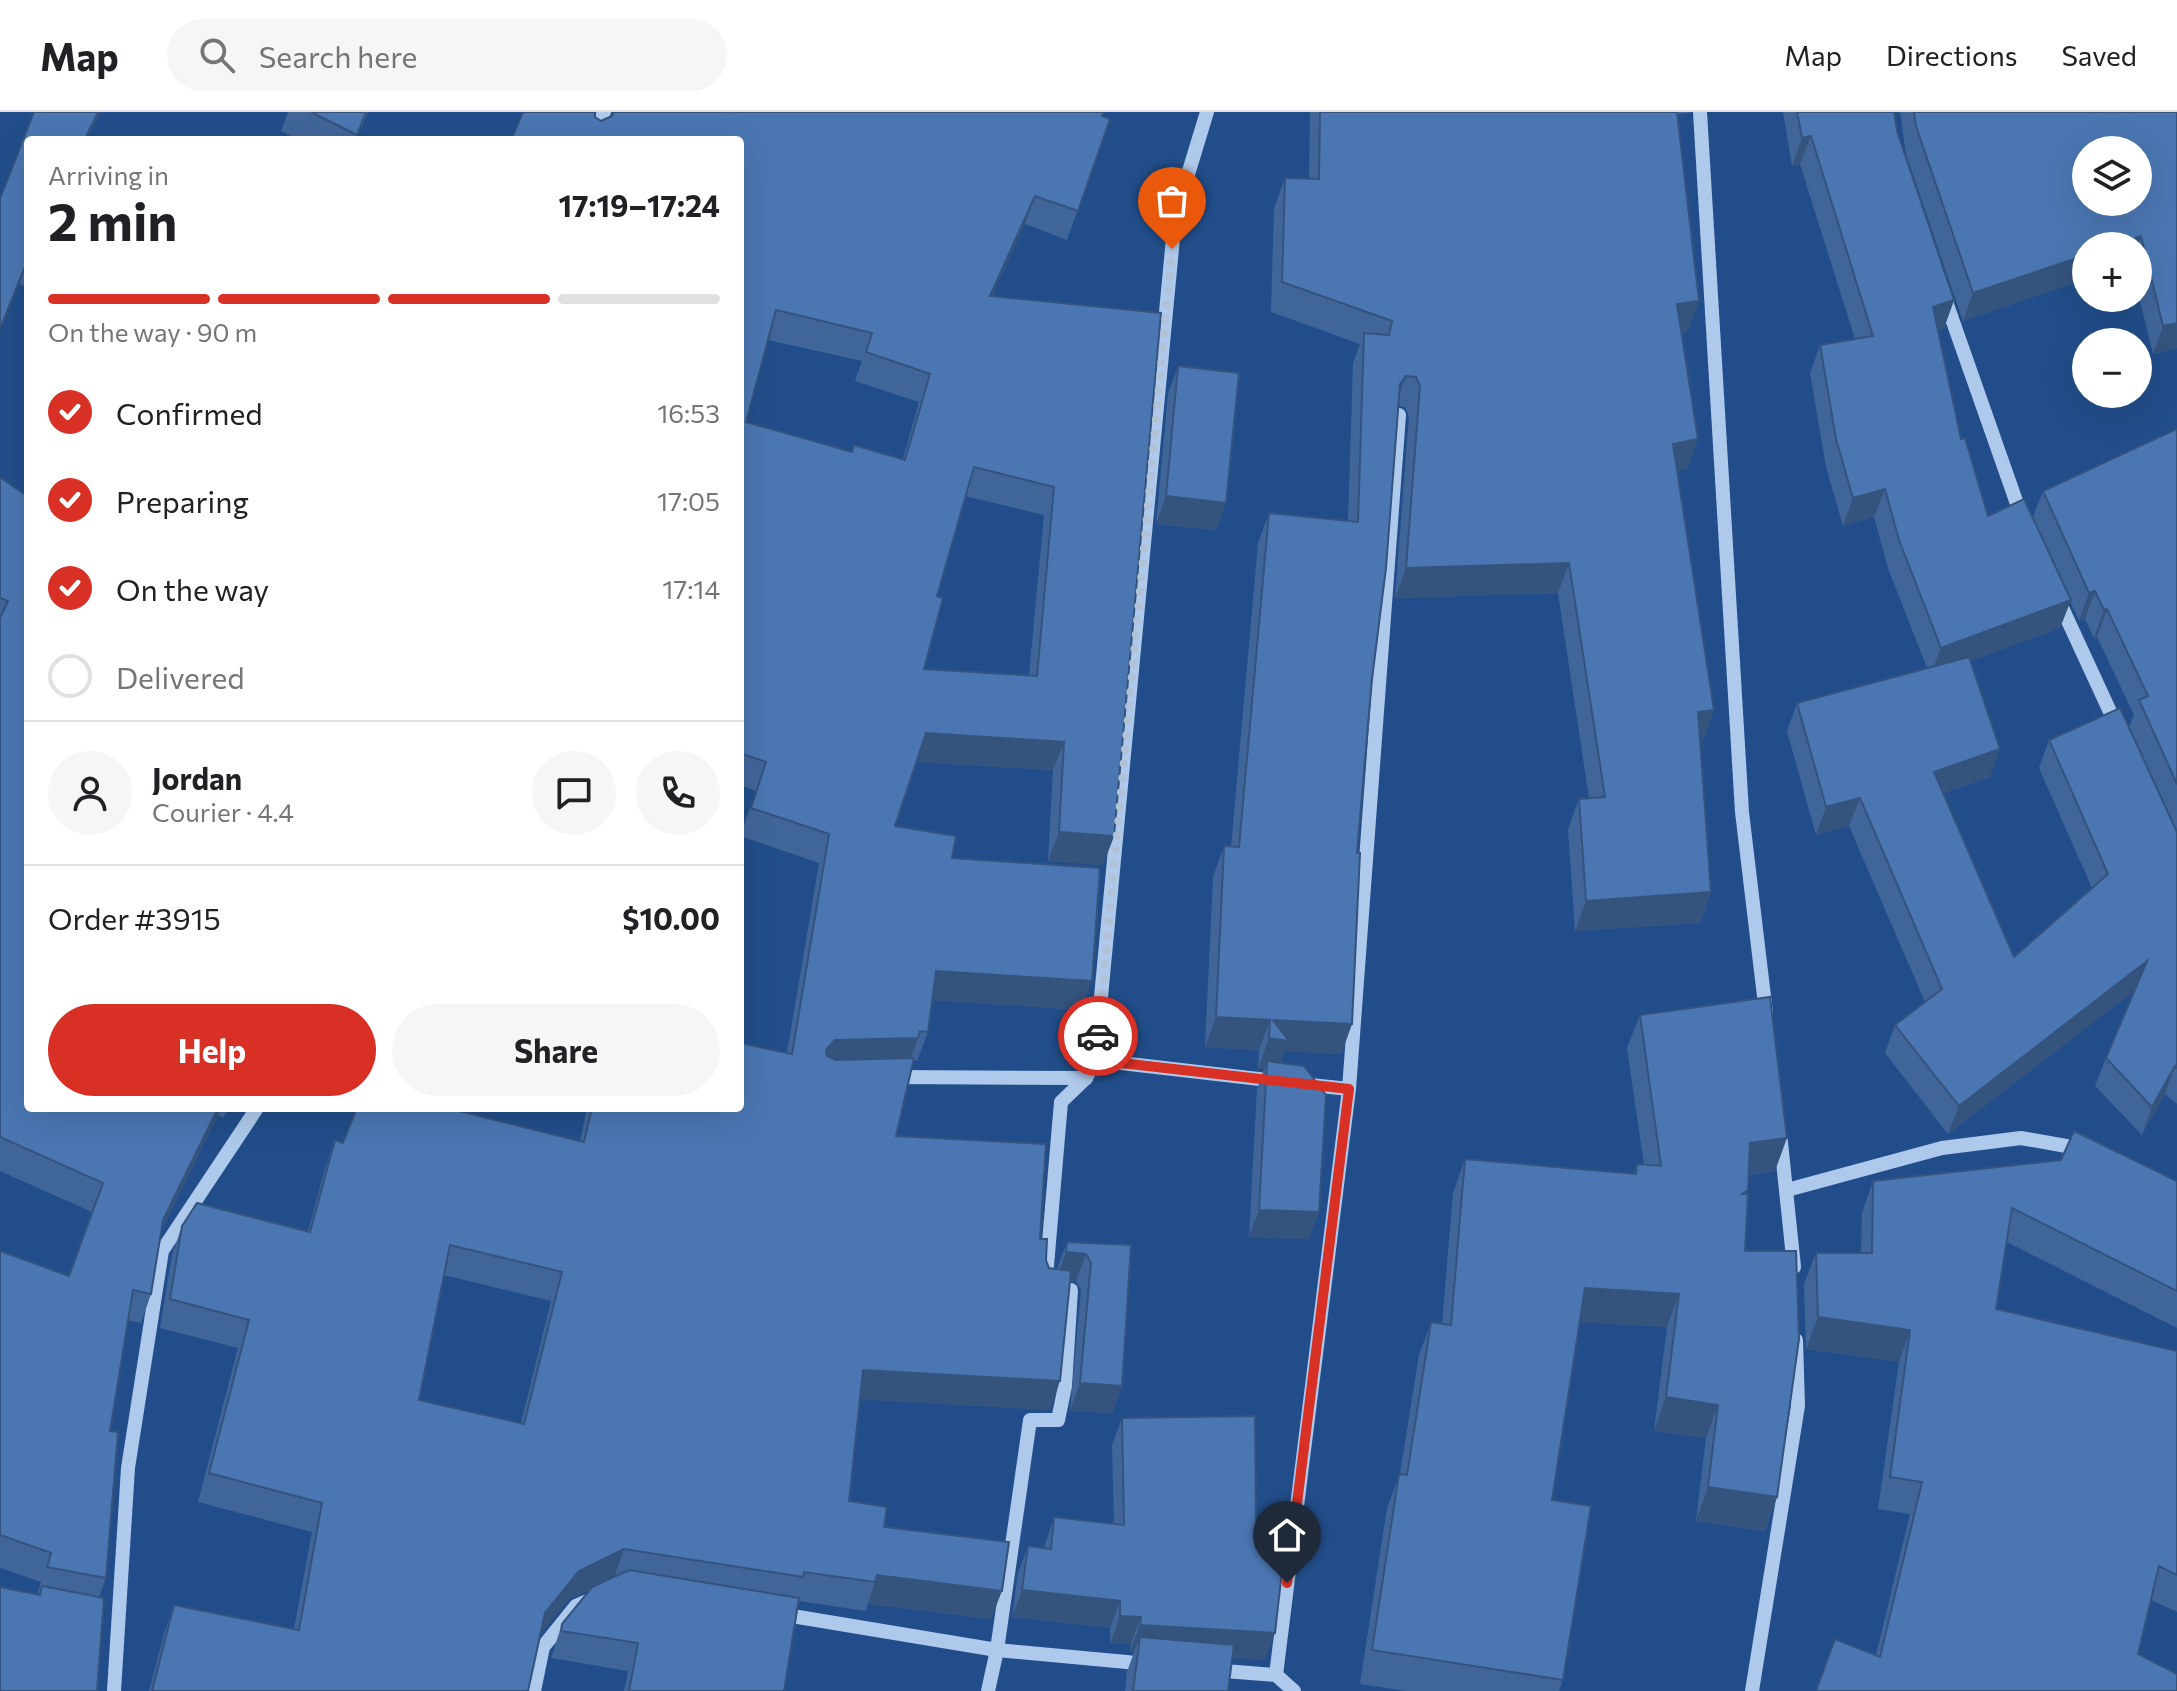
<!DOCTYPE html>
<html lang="en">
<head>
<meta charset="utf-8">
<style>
	:root { --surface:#fff; --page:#f6f6f6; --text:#202124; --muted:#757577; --line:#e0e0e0; --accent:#d93025 }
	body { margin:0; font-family:Commissioner,sans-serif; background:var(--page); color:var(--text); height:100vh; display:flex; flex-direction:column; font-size:30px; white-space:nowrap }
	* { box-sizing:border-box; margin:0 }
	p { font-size:26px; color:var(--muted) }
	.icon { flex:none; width:44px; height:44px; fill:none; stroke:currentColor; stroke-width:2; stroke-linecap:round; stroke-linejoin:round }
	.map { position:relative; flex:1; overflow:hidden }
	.details { position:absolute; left:24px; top:24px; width:720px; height:976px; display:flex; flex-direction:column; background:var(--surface); border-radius:8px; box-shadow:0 8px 32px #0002 }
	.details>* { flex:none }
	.buttons { position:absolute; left:2072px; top:24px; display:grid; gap:16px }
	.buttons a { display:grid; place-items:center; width:80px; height:80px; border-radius:50%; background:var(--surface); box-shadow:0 8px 32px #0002; font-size:40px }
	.pin { position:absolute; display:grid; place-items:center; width:68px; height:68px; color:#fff; margin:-82px -34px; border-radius:50% 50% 50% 0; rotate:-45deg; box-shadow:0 0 8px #0007 }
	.pin .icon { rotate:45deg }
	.courier { position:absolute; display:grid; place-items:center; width:80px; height:80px; margin:-40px; border:6px solid #d93025; border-radius:50%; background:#fff; color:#222; box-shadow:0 2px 10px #0007 }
	.overview em { font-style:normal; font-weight:700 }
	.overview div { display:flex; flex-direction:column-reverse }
	.overview { display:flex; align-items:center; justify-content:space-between; height:136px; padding:0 24px }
	h1 { font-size:52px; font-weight:700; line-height:60px }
	.bar { display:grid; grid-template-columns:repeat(4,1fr); gap:12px 8px; align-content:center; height:96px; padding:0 24px }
	.bar i { height:10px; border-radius:6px; background:var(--line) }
	.bar .active { background:var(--accent) }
	.bar p { grid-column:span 4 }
	.line { display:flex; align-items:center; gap:20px; padding:0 24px; border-top:2px solid var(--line) }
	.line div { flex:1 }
	.round { display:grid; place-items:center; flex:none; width:84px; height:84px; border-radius:42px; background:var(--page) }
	ol { padding:0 24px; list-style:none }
	li { display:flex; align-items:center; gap:24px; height:88px }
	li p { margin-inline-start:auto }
	li .icon { padding:8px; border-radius:50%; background:var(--accent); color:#fff; stroke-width:4 }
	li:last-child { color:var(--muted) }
	li i { width:44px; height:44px; border:4px solid var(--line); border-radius:50% }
	.cta { display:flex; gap:16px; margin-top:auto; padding:16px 24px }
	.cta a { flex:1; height:92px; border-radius:48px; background:var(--accent); color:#fff; font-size:32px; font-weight:700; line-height:92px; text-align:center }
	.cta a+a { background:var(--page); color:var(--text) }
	header { display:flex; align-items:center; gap:48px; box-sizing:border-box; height:112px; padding:0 40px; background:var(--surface); border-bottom:2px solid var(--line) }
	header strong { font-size:38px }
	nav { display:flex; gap:44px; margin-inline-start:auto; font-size:28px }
	.search { width:560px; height:72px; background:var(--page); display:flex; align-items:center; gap:20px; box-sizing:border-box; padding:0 28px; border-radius:44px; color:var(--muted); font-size:30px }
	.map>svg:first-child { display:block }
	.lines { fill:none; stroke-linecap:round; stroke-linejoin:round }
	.minor { stroke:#aec9eb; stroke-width:14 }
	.wall { fill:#406699; fill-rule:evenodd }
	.shaded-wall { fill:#34537d }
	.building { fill:#4a77b2; stroke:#34537d; stroke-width:2; fill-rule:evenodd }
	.done { stroke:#b1c1d6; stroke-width:8; stroke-dasharray:0 14.4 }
	.route { stroke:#d93025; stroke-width:10 }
</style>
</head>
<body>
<header>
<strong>Map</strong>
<div class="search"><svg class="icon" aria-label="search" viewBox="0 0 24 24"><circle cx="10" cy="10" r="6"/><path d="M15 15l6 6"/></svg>Search here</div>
<nav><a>Map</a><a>Directions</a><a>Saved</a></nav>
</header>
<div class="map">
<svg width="2177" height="1579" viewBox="0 0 2177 1579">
	<rect width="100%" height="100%" fill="#214e8a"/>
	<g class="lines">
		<g class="minor">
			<path d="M 1700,0 L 1742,700 L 1766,901"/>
			<path d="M 593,28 L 604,0"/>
			<path d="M 1944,184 L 2022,406"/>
			<path d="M 2058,487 L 2118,617"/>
			<path d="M 1095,948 L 1175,105 L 1207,0"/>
			<path d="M 894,965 L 1086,966 L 1095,948 L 1277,969"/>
			<path d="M 1301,972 L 1349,977"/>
			<path d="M 1780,1021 L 1794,1155"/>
			<path d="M 1787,1078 L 1942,1036 L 2021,1026 L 2083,1037"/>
			<path d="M 780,1502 L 997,1538 L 1148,1552"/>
			<path d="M 1212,1558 L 1276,1563 L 1294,1579"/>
			<path d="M 1276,1563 L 1349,977 L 1399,303"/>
			<path d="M 114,1579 L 128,1356 L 162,1139 L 257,996"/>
			<path d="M 534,1579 L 543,1535 L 576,1494 L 592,1487"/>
			<path d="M 988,1579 L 997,1538 L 1030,1308 L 1058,1308 L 1065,1274 L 1071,1178 L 1045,1177 L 1061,990 L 1086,966"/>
			<path d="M 1752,1579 L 1798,1294 L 1796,1228"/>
		</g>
	</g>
	<g class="wall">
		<path d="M 34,0 L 100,0 L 87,28 L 28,28 L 28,175 L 19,172 L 0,220 L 0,87 Z"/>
		<path d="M 288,0 L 368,0 L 356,28 L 299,28 L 281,19 Z"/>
		<path d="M 613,0 L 1104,0 L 1102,4 L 1110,7 L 1067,128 L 1025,112 L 992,184 L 1161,201 L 1114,724 L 1103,753 L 1048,749 L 1053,658 L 916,650 L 895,714 L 952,746 L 1082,898 L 932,888 L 928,920 L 917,949 L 913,948 L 896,1024 L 1040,1127 L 1046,1148 L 1049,1156 L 1057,1157 L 1067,1130 L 1131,1133 L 1122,1274 L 1112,1301 L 1070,1299 L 1081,1178 L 1076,1169 L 1070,1169 L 1050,1298 L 860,1287 L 849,1389 L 884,1415 L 991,1507 L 868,1492 L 865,1499 L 799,1489 L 784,1579 L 624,1579 L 628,1559 L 551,1546 L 562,1512 L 591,1477 L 569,1487 L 540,1522 L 528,1579 L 149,1579 L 164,1522 L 174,1493 L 294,1517 L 312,1420 L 198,1390 L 238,1236 L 160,1216 L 172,1143 L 182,1114 L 308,1119 L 325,1057 L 335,1028 L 343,1031 L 464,1001 L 580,1029 L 587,996 L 740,996 L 787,941 L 819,751 L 740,724 L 756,679 L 740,673 L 740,28 L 511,28 L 595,5 L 601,9 L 612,4 ZM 768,228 L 862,249 L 855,269 L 919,290 L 903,347 L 851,340 L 746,310 ZM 965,384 L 1044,403 L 1029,563 L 924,557 L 937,484 ZM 444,1163 L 551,1189 L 521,1311 L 419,1288 Z"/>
		<path d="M 1310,0 L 1691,0 L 1690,1 L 1678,2 L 1699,189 L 1688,219 L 1681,220 L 1698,327 L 1687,357 L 1677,359 L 1714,598 L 1703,628 L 1700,628 L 1711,780 L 1700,811 L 1575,819 L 1568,717 L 1579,687 L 1589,686 L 1558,481 L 1395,486 L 1409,304 L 1405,295 L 1398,294 L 1372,567 L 1357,741 L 1352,912 L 1341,942 L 1285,939 L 1280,951 L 1319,1100 L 1309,1127 L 1249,1125 L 1257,977 L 1264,957 L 1258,957 L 1259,938 L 1205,935 L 1213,765 L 1224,734 L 1231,735 L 1258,431 L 1269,401 L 1348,409 L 1353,251 L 1360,232 L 1271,200 L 1274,96 L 1285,66 L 1309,67 Z"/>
		<path d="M 1783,0 L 1894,0 L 1897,19 L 1954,188 L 1944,216 L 1938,218 L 1961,327 L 1988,404 L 2033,405 L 2043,379 L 2177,317 L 2177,992 L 2165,982 L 2142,1023 L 2095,974 L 2106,946 L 2134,879 L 1948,1022 L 1885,941 L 1895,913 L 1925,890 L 1849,714 L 1816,723 L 1787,619 L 1797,591 L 1927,556 L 1888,456 L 1874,405 L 1843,414 L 1826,355 L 1810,261 L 1820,233 L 1855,227 L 1800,52 L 1792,54 ZM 2070,489 L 2079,509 L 2085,507 L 2094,526 L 2097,525 L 2134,603 L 2129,615 L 2049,628 L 2039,656 L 2092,776 L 2014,845 L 1943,681 L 1990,665 L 1970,549 L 2060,516 Z"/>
		<path d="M 1900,0 L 2177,0 L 2177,236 L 2153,242 L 2138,181 L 2138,134 L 2086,134 L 2086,167 L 1963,209 L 1906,42 Z"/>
		<path d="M 1178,254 L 1226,391 L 1216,418 L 1156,412 L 1168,282 Z"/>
		<path d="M 0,365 L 28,385 L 28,996 L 229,996 L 223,1006 L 218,1003 L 161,1119 L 151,1182 L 141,1211 L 128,1208 L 110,1319 L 106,1466 L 99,1485 L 37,1483 L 41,1470 L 0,1456 L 0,1139 L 69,1164 L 92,1100 L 0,1059 Z"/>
		<path d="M 1640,903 L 1775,1059 L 1749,1063 L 1746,1082 L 1745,1139 L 1777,1385 L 1765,1419 L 1696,1409 L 1706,1326 L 1654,1319 L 1667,1215 L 1579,1210 L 1552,1388 L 1563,1568 L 1559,1579 L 1406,1579 L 1360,1572 L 1387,1396 L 1400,1362 L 1419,1243 L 1431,1210 L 1442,1212 L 1453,1081 L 1465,1047 L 1634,1062 L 1637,1052 L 1644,1053 L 1627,936 Z"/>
		<path d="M 1873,1069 L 2177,1069 L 2177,1216 L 2007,1130 L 1996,1197 L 2177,1239 L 2177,1500 L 2151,1488 L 1816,1579 L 1876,1543 L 1910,1402 L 1878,1397 L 1899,1250 L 1806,1237 L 1804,1172 L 1816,1141 L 1861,1141 L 1862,1101 Z"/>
		<path d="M 1122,1306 L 1256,1411 L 1265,1548 L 1232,1546 L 1228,1579 L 1125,1579 L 1127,1560 L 1134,1540 L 1130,1540 L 1131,1532 L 1110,1532 L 1110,1516 L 1012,1505 L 1018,1461 L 1028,1434 L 1044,1436 L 1054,1405 L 1114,1412 L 1112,1333 Z"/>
	</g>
	<g class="shaded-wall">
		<path d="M 98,0 L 100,0 L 87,28 L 85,28 Z"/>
		<path d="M 1811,24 L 1800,52 L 1792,54 L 1802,26 Z"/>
		<path d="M 1035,84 L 1025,112 L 979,213 L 990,184 Z"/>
		<path d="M 2141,124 L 2138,134 L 2112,134 Z"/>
		<path d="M 2086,143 L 2086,167 L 1963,209 L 1973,181 Z"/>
		<path d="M 28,147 L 19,172 L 0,220 L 0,217 Z"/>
		<path d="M 1954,188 L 1944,216 L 1923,223 L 1933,195 Z"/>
		<path d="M 1699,189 L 1688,219 L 1666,222 L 1677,192 Z"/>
		<path d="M 2177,211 L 2177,236 L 2153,242 L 2163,214 Z"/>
		<path d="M 1406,264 L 1395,294 L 1400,272 Z"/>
		<path d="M 1698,327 L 1687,357 L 1662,362 L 1673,332 Z"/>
		<path d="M 1885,377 L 1874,405 L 1843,414 L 1853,386 Z"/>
		<path d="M 1166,384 L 1226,391 L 1216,418 L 1156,412 Z"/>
		<path d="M 1569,451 L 1558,481 L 1395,486 L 1406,456 Z"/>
		<path d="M 2095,479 L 2085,507 L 2079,509 L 2089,481 Z"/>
		<path d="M 2071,488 L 2060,516 L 1930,564 L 1941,536 Z"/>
		<path d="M 2107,497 L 2097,525 L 2094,526 L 2104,498 Z"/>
		<path d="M 1714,598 L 1703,628 L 1687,630 L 1698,600 Z"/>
		<path d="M 926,621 L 1064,630 L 1053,658 L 915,650 Z"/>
		<path d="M 2000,637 L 1990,665 L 1923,688 L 1934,660 Z"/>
		<path d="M 1860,686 L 1849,714 L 1816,723 L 1826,695 Z"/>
		<path d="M 1059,720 L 1114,724 L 1103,753 L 1048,749 Z"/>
		<path d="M 1711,780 L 1700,811 L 1575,819 L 1586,789 Z"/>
		<path d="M 2147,849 L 2137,877 L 1948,1022 L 1959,994 Z"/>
		<path d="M 936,859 L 1092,869 L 1082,898 L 926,888 Z"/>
		<path d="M 1216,905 L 1270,908 L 1259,938 L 1205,935 Z"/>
		<path d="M 1273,908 L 1352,912 L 1341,942 L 1285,939 L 1278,959 L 1267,949 L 1264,957 L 1258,957 L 1269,926 Z"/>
		<path d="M 918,926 L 908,954 L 825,957 L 826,938 L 835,928 Z"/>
		<path d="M 2175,954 L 2165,982 L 2142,1023 L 2152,995 Z"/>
		<path d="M 218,996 L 221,996 L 218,1003 L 152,1137 L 163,1108 Z"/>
		<path d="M 446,996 L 469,996 L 436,1025 Z"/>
		<path d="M 1787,1026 L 1775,1059 L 1738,1064 L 1750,1031 Z"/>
		<path d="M 1259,1098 L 1319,1100 L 1309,1127 L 1249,1125 Z"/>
		<path d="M 1066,1140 L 1086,1142 L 1076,1169 L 1056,1167 Z"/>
		<path d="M 1585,1176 L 1679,1182 L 1667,1215 L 1572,1210 Z"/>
		<path d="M 1818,1205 L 1910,1218 L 1899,1250 L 1806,1237 Z"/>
		<path d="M 863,1258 L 1060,1269 L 1050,1298 L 853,1287 Z"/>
		<path d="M 1080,1271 L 1122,1274 L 1112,1301 L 1070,1299 Z"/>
		<path d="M 1666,1285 L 1718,1293 L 1706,1326 L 1654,1319 Z"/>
		<path d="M 1708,1375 L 1777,1385 L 1765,1419 L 1696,1409 Z"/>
		<path d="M 624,1437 L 614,1466 L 569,1487 L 535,1529 L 545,1501 L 579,1459 Z"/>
		<path d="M 877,1463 L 1002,1479 L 991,1507 L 868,1492 L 875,1470 Z"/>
		<path d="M 1022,1478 L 1120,1489 L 1110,1516 L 1012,1505 Z"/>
		<path d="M 1120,1504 L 1141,1505 L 1131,1532 L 1110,1532 Z"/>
		<path d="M 1140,1513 L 1275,1521 L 1265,1548 L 1138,1540 L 1140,1525 L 1134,1540 L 1130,1540 Z"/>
	</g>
	<g class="building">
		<path d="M 34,0 L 98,0 L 85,27 L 87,28 L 28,28 L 28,147 L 0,217 L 0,87 Z"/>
		<path d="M 311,0 L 366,0 L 357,23 Z"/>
		<path d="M 523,0 L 595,0 L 595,5 L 601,9 L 612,4 L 614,0 L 1104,0 L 1102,4 L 1110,7 L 1078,99 L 1035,84 L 990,184 L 1161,201 L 1114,724 L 1059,720 L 1064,630 L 926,621 L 895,714 L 956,724 L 952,746 L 1100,756 L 1092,869 L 936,859 L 928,920 L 920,919 L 918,926 L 835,928 L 826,938 L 827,944 L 836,948 L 914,946 L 896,1024 L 1046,1032 L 1040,1127 L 1047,1127 L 1046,1148 L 1049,1156 L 1071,1159 L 1060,1269 L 863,1258 L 849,1389 L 887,1395 L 884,1415 L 1009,1430 L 1002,1479 L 877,1463 L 875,1470 L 804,1460 L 803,1465 L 624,1437 L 579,1459 L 545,1501 L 528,1579 L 152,1579 L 174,1493 L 299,1518 L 322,1391 L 209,1361 L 249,1208 L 170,1187 L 182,1114 L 197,1091 L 310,1120 L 335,1028 L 343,1031 L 357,996 L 447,996 L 584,1030 L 592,996 L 740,996 L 740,931 L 792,942 L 829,722 L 751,696 L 766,650 L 740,641 L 740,28 L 511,28 ZM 776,198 L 872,221 L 866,240 L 930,262 L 905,348 L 854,333 L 852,340 L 746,310 ZM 974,355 L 1054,375 L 1037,564 L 924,557 L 943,486 L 937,484 ZM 450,1133 L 562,1160 L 524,1312 L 419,1288 Z"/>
		<path d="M 1320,0 L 1677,0 L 1699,189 L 1677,192 L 1698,327 L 1673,332 L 1714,598 L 1698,600 L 1711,780 L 1586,789 L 1579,687 L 1605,685 L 1569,451 L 1406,456 L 1420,274 L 1416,265 L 1406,264 L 1400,272 L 1386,456 L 1372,567 L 1357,741 L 1360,741 L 1352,912 L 1273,908 L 1289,929 L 1269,926 L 1270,908 L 1216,905 L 1224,734 L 1239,735 L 1269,401 L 1358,410 L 1364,221 L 1389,223 L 1392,209 L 1282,170 L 1285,66 L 1319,67 Z"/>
		<path d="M 1797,0 L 1894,0 L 1897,19 L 1954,188 L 1933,195 L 1961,327 L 1965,326 L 1988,404 L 2024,387 L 2071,488 L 1941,536 L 1899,428 L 1885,377 L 1853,386 L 1836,327 L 1820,233 L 1873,224 L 1811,24 L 1802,26 Z"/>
		<path d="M 1914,0 L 2177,0 L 2177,211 L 2163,214 L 2141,124 L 2112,134 L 2086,134 L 2086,143 L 1973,181 L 1916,14 ZM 2086,38 L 2138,38 L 2138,90 L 2086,90 Z"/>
		<path d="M 1178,254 L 1239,261 L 1226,391 L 1166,384 Z"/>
		<path d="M 2177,317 L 2177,672 L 2139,588 L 2148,584 L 2107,497 L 2104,498 L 2095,479 L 2089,481 L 2043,379 Z"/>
		<path d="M 0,365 L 28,385 L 28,996 L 218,996 L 163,1108 L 151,1182 L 133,1178 L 110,1319 L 118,1320 L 106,1466 L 47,1455 L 51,1441 L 0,1423 L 0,1139 L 69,1164 L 103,1071 L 0,1025 L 0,506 L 8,489 L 0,486 Z"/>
		<path d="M 1969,545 L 2000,637 L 1934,660 L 2014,845 L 2108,762 L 2049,628 L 2120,596 L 2177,720 L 2177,956 L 2175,954 L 2152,995 L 2106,946 L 2147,849 L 1959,994 L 1895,913 L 1942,877 L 1860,686 L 1826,695 L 1797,591 Z"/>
		<path d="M 1770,885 L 1787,1026 L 1750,1031 L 1748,1078 L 1742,1082 L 1748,1082 L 1745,1139 L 1796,1139 L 1799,1227 L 1777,1385 L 1708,1375 L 1718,1293 L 1666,1285 L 1679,1182 L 1585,1176 L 1552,1388 L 1591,1394 L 1563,1568 L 1372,1538 L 1399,1362 L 1407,1363 L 1431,1210 L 1451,1213 L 1465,1047 L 1636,1062 L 1637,1052 L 1661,1054 L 1640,903 Z"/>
		<path d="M 1267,949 L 1304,954 L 1326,983 L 1319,1100 L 1259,1098 Z"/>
		<path d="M 2074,1019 L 2177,1069 L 2177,1179 L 2012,1096 L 1996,1197 L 2177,1239 L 2177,1463 L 2159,1454 L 2138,1542 L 2177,1562 L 2177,1579 L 1816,1579 L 1835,1527 L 1880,1545 L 1922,1370 L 1890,1365 L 1910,1218 L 1818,1205 L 1816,1141 L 1872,1141 L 1873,1069 L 2061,1048 Z"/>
		<path d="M 1067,1130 L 1131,1133 L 1122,1274 L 1080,1271 L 1091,1151 L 1086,1142 L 1066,1140 Z"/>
		<path d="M 1255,1304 L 1256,1411 L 1287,1414 L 1275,1521 L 1140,1513 L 1141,1505 L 1120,1504 L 1120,1489 L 1022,1478 L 1028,1434 L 1051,1437 L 1054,1405 L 1124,1413 L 1122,1306 Z"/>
		<path d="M 629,1458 L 799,1486 L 784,1579 L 629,1579 L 638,1531 L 561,1519 L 562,1512 L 592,1475 Z"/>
		<path d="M 42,1474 L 104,1486 L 97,1579 L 0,1579 L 0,1475 L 40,1483 Z"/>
		<path d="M 1140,1525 L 1234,1533 L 1228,1579 L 1133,1579 Z"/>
	</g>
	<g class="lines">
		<path class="done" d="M 1098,924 L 1172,137"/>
		<path class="route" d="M 1098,924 L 1095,948 L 1349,977 L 1287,1471"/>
	</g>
</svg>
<div class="buttons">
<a><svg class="icon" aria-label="layers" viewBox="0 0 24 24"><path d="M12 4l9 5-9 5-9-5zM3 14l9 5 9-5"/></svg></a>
<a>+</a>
<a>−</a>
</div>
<div class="pin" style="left:1172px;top:137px;background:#ea580c"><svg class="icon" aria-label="bag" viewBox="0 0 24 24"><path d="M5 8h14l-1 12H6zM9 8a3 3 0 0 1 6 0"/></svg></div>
<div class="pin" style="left:1287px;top:1471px;background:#1f2937"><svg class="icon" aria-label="home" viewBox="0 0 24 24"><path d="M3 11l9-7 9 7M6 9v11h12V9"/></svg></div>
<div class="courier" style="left:1098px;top:924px"><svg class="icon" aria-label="car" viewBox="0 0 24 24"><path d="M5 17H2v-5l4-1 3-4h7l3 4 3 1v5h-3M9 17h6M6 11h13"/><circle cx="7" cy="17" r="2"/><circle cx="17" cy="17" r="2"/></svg></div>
<section class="details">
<div class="overview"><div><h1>2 min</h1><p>Arriving in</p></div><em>17:19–17:24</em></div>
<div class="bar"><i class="active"></i><i class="active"></i><i class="active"></i><i></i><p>On the way · 90 m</p></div>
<ol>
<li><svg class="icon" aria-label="check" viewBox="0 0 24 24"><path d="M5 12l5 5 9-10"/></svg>Confirmed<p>16:53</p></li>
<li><svg class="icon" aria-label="check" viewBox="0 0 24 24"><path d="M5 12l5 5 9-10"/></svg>Preparing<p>17:05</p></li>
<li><svg class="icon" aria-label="check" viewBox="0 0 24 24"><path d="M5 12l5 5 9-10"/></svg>On the way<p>17:14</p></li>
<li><i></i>Delivered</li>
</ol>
<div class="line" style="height:144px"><a class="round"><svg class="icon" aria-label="person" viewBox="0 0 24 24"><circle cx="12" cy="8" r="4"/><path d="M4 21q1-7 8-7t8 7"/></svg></a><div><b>Jordan</b><p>Courier · 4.4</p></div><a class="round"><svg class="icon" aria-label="chat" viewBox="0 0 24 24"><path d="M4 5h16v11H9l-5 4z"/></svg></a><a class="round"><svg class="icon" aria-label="phone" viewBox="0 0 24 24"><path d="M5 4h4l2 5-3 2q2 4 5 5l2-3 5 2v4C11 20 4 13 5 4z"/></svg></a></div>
<div class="line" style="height:104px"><div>Order #3915</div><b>$10.00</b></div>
<div class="cta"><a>Help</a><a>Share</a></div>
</section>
</div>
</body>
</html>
